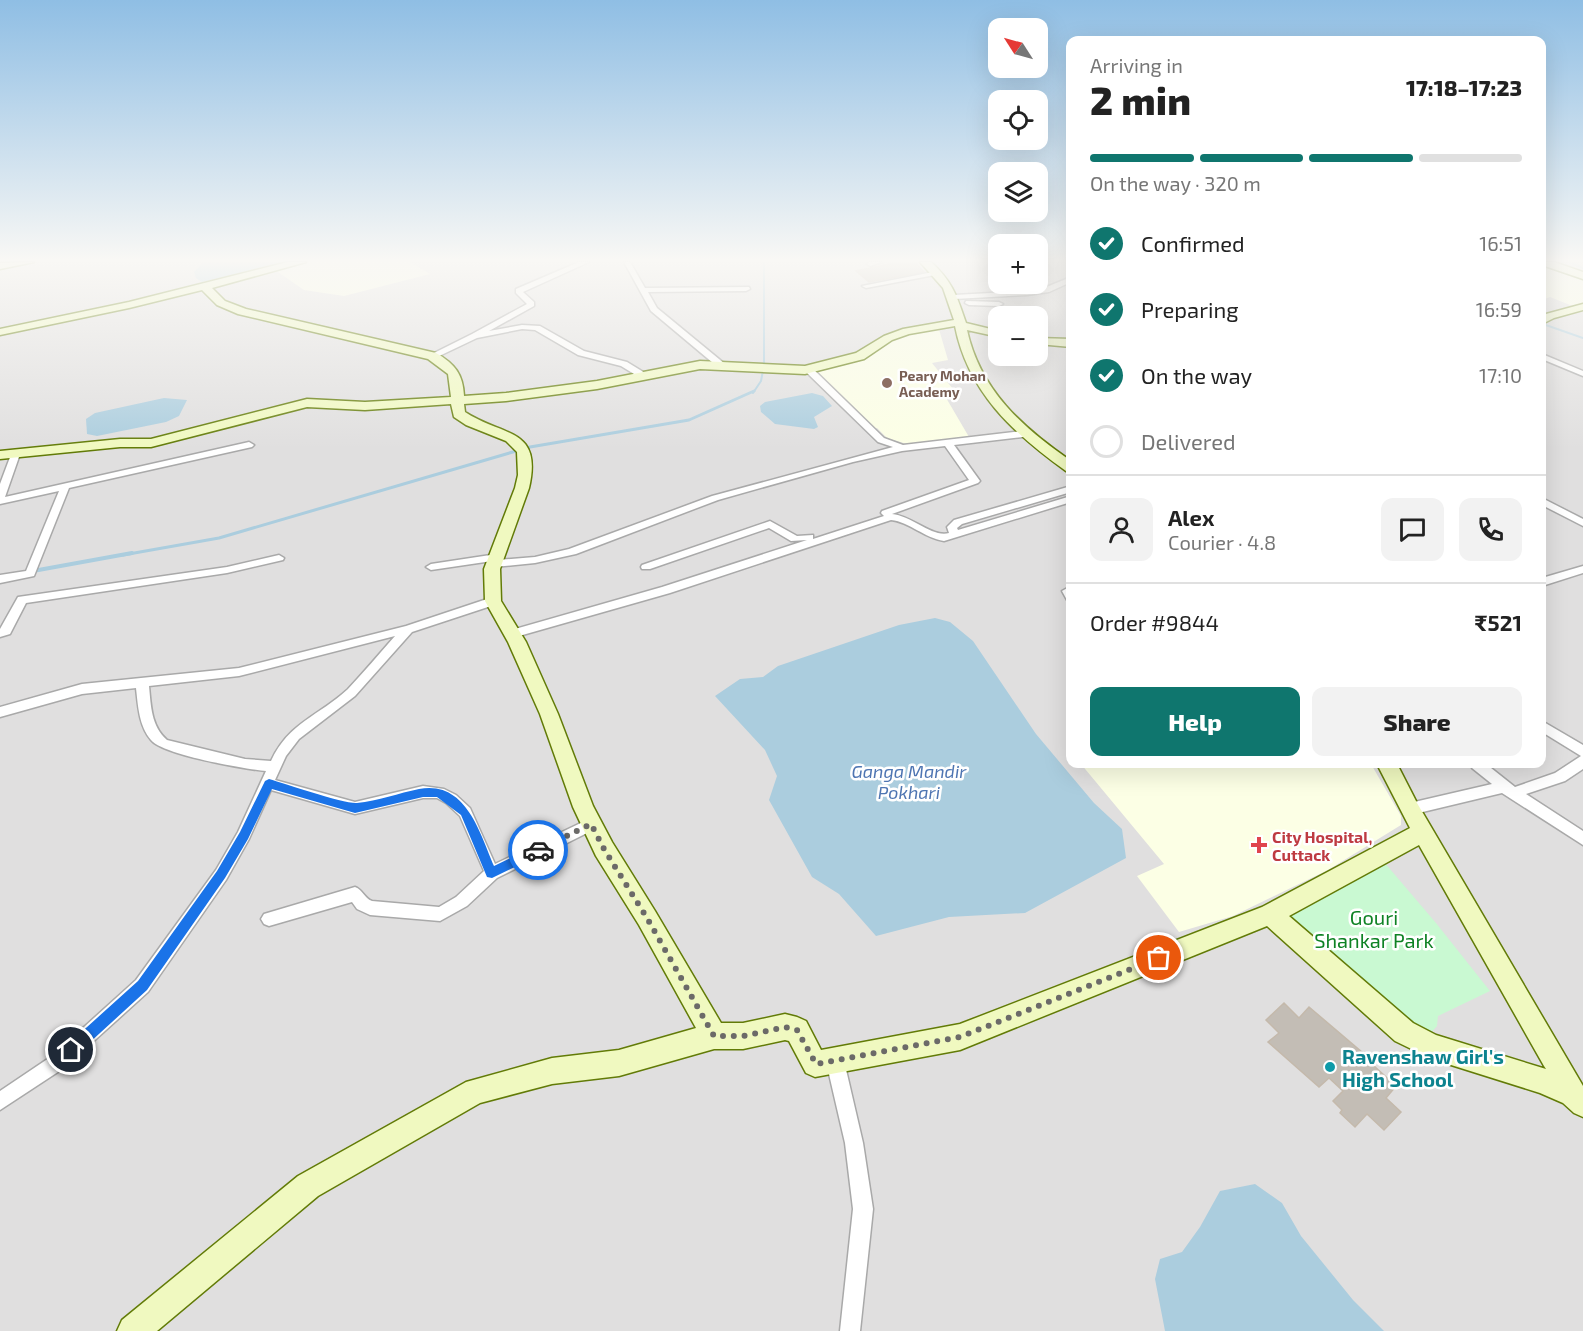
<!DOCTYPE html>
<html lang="en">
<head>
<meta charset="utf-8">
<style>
	:root { --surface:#fff; --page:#f2f2f2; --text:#222; --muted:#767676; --line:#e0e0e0; --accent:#0f766e }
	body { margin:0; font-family:"Exo 2",sans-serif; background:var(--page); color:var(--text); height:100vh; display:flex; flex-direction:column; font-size:22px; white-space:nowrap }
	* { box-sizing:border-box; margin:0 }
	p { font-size:20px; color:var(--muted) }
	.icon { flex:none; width:33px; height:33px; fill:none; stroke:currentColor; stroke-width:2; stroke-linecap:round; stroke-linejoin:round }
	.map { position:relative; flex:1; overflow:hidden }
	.sheet { position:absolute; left:1066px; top:36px; width:480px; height:732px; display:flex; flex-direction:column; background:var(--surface); border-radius:12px; box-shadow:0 6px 24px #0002 }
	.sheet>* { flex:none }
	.needle { width:39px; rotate:306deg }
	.tools { position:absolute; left:988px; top:18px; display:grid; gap:12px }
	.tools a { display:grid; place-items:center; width:60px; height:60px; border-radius:12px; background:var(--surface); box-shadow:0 6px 24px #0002; font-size:30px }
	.pin { position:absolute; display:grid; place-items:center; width:51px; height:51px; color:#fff; margin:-26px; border:3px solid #fff; border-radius:50%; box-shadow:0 2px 6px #0007 }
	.courier { position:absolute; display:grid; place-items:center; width:60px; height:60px; margin:-30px; border:4px solid #1a73e8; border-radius:50%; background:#fff; color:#222; box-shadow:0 2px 8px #0007 }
	.headline em { font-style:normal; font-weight:800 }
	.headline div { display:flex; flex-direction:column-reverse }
	.headline { display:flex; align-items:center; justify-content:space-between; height:102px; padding:0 24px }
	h1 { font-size:39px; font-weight:800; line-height:45px }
	.bar { display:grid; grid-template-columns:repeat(4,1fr); gap:9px 6px; align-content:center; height:72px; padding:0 24px }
	.bar i { height:8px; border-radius:4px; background:var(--line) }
	.bar .on { background:var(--accent) }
	.bar p { grid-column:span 4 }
	.line { display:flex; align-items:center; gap:15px; padding:0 24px; border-top:2px solid var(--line) }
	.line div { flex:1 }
	.round { display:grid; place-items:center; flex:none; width:63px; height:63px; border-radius:12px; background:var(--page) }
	ol { padding:0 24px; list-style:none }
	li { display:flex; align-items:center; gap:18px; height:66px }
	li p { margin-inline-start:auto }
	li .icon { padding:6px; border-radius:50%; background:var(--accent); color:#fff; stroke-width:4 }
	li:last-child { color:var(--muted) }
	li i { width:33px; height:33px; border:3px solid var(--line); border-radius:50% }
	.action { display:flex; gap:12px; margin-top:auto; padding:12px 24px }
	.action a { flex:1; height:69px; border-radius:12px; background:var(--accent); color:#fff; font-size:24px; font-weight:800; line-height:69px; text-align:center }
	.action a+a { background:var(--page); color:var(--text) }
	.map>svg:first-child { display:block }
	.residential { fill:#e0dfdf; fill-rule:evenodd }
	.education { fill:#fcffe5 }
	.park { fill:#c9f9d2 }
	.water { fill:#abcdde }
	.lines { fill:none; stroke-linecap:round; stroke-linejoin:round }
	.stream-far2 { stroke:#abcdde; stroke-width:2 }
	.stream-far1 { stroke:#abcdde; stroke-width:3 }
	.stream { stroke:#abcdde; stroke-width:4 }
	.building { fill:#c3bdb5; stroke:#c4b9ab; stroke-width:1.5 }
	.street-casing { stroke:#a9a9a9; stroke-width:3 }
	.secondary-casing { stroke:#627b07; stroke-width:3 }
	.street { fill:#fff; fill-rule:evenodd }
	.secondary { fill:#f0f9c0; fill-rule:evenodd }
	.route { fill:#1a73e8 }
	.done { stroke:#6b6a68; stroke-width:6; stroke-dasharray:0 10.8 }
	.education-dot { fill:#8d6e63; stroke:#fff; stroke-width:2 }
	.health-dot { fill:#e0444e; stroke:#fff; stroke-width:2 }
	.culture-dot { fill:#0f9aa8; stroke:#fff; stroke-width:2 }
	.labels { text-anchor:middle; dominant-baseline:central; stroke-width:5; stroke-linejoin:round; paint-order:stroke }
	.far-education-label { font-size:14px; font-weight:bold; fill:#785e54; stroke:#fff; text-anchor:start }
	.health-label { font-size:16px; font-weight:bold; fill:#be3a42; stroke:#fff; text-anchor:start }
	.water-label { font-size:18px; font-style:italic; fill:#4e75b2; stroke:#fff }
	.near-park-label { font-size:20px; fill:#0e8224; stroke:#fff }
	.near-culture-label { font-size:20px; font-weight:bold; fill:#0d838f; stroke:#fff; text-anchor:start }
</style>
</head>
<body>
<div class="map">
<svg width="1583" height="1331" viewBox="0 0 1583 1331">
	<rect width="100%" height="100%" fill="#f2f0e9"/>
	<path class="residential" d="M 0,262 L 999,262 L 999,284 L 1038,284 L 1038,262 L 1071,262 L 1071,764 L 1542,764 L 1542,262 L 1583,262 L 1583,1331 L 0,1331 ZM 999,316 L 1038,316 L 1038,356 L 999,356 Z"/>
	<g class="education">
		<path d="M 304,262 L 410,262 L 430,274 L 344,296 L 304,290 L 275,270 Z"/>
		<path d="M 1542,264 L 1583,279 L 1583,305 L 1575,307 L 1550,297 L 1542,300 Z"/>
		<path d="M 938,326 L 948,360 L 932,363 L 957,394 L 945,396 L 969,437 L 907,444 L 887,438 L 877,428 L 874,429 L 814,371 L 866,357 L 894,338 Z"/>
		<path d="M 1081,764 L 1371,764 L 1401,816 L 1401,825 L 1328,870 L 1233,916 L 1179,932 L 1137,876 L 1164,864 Z"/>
	</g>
	<path class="park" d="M 1384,862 L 1436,923 L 1490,991 L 1438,1016 L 1437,1026 L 1430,1034 L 1418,1033 L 1288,918 Z"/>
	<g class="water">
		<path d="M 203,262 L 284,262 L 202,282 L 196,278 L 194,272 Z"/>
		<path d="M 812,393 L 823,396 L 832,406 L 814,417 L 818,427 L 814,429 L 775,424 L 761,412 L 760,406 L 765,402 Z"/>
		<path d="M 164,398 L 187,400 L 179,416 L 166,422 L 97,436 L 87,434 L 86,419 L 95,413 Z"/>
		<path d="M 935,618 L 950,622 L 973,641 L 1036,734 L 1094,803 L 1122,829 L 1126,858 L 1025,913 L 949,917 L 876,936 L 839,894 L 812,877 L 769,800 L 777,776 L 765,750 L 715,696 L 740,679 L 763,677 L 778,666 L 899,625 Z"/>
		<path d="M 1255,1184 L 1282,1203 L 1301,1236 L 1353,1300 L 1384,1331 L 1165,1331 L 1155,1279 L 1160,1259 L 1182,1252 L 1200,1227 L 1220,1191 Z"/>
	</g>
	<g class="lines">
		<g class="stream-far2">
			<path d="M 1569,262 L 1583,268"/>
			<path d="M 1543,324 L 1583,338"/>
			<path d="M 753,393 L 761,381 L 764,365 L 764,262"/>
		</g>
		<path class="stream-far1" d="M 123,555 L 219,538 L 530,447 L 689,420 L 754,391"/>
		<path class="stream" d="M 33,571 L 132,553"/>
	</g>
	<g class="building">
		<path d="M 899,262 L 915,262 L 924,272 L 869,282 L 856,271 Z"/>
		<path d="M 1284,1003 L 1299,1018 L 1309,1007 L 1363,1053 L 1362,1055 L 1396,1086 L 1386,1098 L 1401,1112 L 1384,1130 L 1367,1114 L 1355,1127 L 1340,1113 L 1342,1110 L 1333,1101 L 1343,1091 L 1329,1078 L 1319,1087 L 1268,1042 L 1279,1033 L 1266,1020 Z"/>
	</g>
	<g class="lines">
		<g class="street-casing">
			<g id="street">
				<path d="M 579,262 L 589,262 L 523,292 L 534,302 L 534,306 L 489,331 L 522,325 L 540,326 L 584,351 L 627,362 L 645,373 L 645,377 L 639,377 L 621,366 L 578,355 L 535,330 L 522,329 L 477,338 L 435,358 L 428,356 L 472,334 L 527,304 L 516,293 L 516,289 Z"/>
				<path d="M 624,262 L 630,262 L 645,288 L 749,287 L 750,289 L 746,291 L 648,292 L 657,308 L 725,364 L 725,368 L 719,368 L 651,311 Z"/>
				<path d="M 869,262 L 882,262 L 870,266 L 867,264 Z"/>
				<path d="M 938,271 L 940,272 L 940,274 L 866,288 L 862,286 Z"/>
				<path d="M 1071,277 L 1071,282 L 1049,292 L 1027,295 L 954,299 L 950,297 L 954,295 L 1027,291 L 1044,288 Z"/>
				<path d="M 966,301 L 999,302 L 1003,304 L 999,306 L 969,305 L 965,303 Z"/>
				<path d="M 1542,354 L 1583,371 L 1583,376 L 1542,359 Z"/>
				<path d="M 805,367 L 811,367 L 884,438 L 903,445 L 1023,431 L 1027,434 L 1023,437 L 954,445 L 980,481 L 978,483 L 892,514 C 912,516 933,538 949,533 L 947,527 L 954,520 L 1071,486 L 1071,492 L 962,524 L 957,528 L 958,530 L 1071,496 L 1071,502 L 944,541 C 924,538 910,522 891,520 L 670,593 L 512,638 L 506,634 L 508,631 L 662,587 L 807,540 L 791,541 L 769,528 L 650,569 L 642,569 L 641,567 L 642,565 L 770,521 L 797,536 L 813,535 L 813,539 L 884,516 L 881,513 L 882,511 L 969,480 L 945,446 L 902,451 L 853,462 L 718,500 L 576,554 L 535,563 L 494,567 L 489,564 L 492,561 L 431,570 L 426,567 L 431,564 L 497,554 L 502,557 L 497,560 L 535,557 L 569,549 L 712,496 L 893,447 L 878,442 L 805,371 Z"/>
				<path d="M 249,442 L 254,445 L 252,447 L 69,488 L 34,576 L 0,583 L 0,575 L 26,571 L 59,491 L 0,504 L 0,484 L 12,452 L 18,452 L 20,454 L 5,497 Z"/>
				<path d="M 1542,498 L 1583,519 L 1583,526 L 1542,505 Z"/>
				<path d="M 279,555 L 284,558 L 283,560 L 227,573 L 26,603 L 10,634 L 0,637 L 0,629 L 18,597 L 227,567 Z"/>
				<path d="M 1583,566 L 1583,573 L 1542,586 L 1542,578 Z"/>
				<path d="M 1071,586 L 1071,601 L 1067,600 L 1062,591 Z"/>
				<path d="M 493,597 L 499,601 L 497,604 L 412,632 L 355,696 L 299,739 L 286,756 L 275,780 L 355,802 L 423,786 L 444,789 L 456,795 L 470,808 L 495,864 L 587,820 L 592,818 L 597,820 L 599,824 L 597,828 L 497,878 L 467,906 L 440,921 L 370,915 L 357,909 L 352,902 L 269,926 L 264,924 L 261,919 L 264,914 L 355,887 C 363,890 364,898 372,901 L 439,907 L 456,897 L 484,871 L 460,816 L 446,803 L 437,798 L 423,798 L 355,814 L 271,790 L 249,839 L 226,880 L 148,992 L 64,1068 L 0,1110 L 0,1091 L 52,1056 L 136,980 L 216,870 L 238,832 L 266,771 C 245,769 163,755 151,740 C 139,726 138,706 136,688 L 82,694 L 0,717 L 0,707 L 82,684 L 239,668 L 406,626 ZM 395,636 C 379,654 364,672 348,689 C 319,716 289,722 271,761 L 245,759 L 167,740 C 151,726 151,706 149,686 L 239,676 Z"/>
				<path d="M 1542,721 L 1583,745 L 1583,769 L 1565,781 L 1526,794 L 1583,831 L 1583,845 L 1502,793 L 1410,815 L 1405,813 L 1403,809 L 1405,805 L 1410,803 L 1492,784 L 1472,768 L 1471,764 L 1486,764 L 1515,787 L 1555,773 L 1581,756 L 1542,732 Z"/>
				<path d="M 835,1052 L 841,1055 L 844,1061 L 863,1143 L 873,1209 L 860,1331 L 840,1331 L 853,1209 L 845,1143 L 826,1061 L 829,1055 Z"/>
			</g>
		</g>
		<g class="secondary-casing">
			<g id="secondary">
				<path d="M 34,262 L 0,269 L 0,263 Z"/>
				<path d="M 288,262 L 306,262 L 212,288 L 225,301 L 246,309 L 436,353 C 455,364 463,374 464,396 L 506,393 L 597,381 L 700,361 L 805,366 L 856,353 L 884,336 L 903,329 L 954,320 L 943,288 L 920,262 L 931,262 C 953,282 957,297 966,323 L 999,331 L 999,337 L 967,330 C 980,390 1023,428 1071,461 L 1071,472 L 1066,471 C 1013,433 968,392 955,326 L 909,334 L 892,340 L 864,359 L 805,374 L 700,369 L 597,389 L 506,401 L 464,404 L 465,412 C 503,437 543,427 529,488 L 500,569 L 501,601 L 526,642 L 558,714 L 593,806 L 612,842 L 655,911 L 721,1023 L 743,1023 L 785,1014 L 797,1017 L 806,1021 L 821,1050 L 960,1024 L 1262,907 L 1410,828 L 1377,764 L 1397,764 L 1417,803 L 1583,1086 L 1583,1117 L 1574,1113 L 1563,1103 L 1540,1093 L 1432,1059 L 1395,1041 L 1267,926 L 960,1050 L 815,1077 L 806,1073 L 789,1041 L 785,1040 L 743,1049 L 714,1049 L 619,1076 L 552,1084 L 480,1103 L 318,1196 L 157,1331 L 117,1331 L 122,1320 L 298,1176 L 466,1082 L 552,1058 L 619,1050 L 696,1028 L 639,925 L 596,856 L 573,807 L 540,714 L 508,642 L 485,601 L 484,569 L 515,488 L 518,475 L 517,452 L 506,441 L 466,425 L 454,417 L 451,404 L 365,410 L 307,407 L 151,447 L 120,447 L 0,459 L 0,451 L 120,439 L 151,439 L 307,399 L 365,402 L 451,397 L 448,374 L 428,359 L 238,314 L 217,305 L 202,290 L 129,308 L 0,335 L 0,329 L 129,302 ZM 1419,845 L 1544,1066 L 1546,1069 L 1436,1035 L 1413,1023 L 1289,916 Z"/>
				<path d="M 1542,262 L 1554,262 L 1583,272 L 1583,279 L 1542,265 Z"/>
				<path d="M 1583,304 L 1583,310 L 1554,318 L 1542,324 L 1542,316 L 1546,314 Z"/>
				<path d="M 1038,338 L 1071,339 L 1071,347 L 1038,344 Z"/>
			</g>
		</g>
		<use href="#street" class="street"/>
		<use href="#secondary" class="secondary"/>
	</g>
	<linearGradient id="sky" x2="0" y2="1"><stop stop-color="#8fbee4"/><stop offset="0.58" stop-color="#f9f8f5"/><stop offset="1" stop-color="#f9f8f5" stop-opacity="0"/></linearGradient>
	<rect width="1583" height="449" fill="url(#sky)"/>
	<path class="route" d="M 269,779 C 286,784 344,804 357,803 C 378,801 399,793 419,789 C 466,780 480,833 494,866 L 538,845 L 544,850 L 542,854 L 492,878 L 487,877 L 461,815 L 437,797 L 423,797 L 355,813 L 272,789 L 248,839 L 225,878 L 147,990 L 76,1055 L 71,1057 L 66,1055 L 64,1050 L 66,1046 L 138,981 L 217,871 L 240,832 L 265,781 Z"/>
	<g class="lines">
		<path class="done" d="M 538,850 L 591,824 L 604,849 L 647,918 L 714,1036 L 743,1036 L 785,1027 L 797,1030 L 816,1064 L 960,1037 L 1159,958"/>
	</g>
	<circle class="education-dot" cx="887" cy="383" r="6"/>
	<path class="health-dot" d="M1256 836h6v6h6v6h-6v6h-6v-6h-6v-6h6z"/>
	<circle class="culture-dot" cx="1330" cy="1067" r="6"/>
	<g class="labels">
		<g class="far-education-label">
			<text x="899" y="375">Peary Mohan<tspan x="899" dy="16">Academy</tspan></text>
		</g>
		<g class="health-label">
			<text x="1272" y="836">City Hospital,<tspan x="1272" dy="18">Cuttack</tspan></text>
		</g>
		<g class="water-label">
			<text x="909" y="771">Ganga Mandir<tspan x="909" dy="21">Pokhari</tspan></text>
		</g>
		<g class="near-park-label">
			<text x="1374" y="917">Gouri<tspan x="1374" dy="23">Shankar Park</tspan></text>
		</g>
		<g class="near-culture-label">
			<text x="1342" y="1056">Ravenshaw Girl's<tspan x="1342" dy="23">High School</tspan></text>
		</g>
	</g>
</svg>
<div class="tools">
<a><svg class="needle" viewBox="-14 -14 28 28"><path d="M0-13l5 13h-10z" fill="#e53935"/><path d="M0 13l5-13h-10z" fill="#767676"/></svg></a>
<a><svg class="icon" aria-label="locate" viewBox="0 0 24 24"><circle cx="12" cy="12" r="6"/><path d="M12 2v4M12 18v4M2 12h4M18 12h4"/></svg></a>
<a><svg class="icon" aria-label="layers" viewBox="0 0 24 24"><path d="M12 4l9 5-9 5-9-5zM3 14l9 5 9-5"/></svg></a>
<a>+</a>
<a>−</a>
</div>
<div class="pin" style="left:1159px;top:958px;background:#ea580c"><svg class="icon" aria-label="bag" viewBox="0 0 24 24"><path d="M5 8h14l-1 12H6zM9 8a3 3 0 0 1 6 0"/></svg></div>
<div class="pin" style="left:71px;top:1050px;background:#1f2937"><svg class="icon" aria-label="home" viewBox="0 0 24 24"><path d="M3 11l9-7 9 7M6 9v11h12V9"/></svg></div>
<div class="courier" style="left:538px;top:850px"><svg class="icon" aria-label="car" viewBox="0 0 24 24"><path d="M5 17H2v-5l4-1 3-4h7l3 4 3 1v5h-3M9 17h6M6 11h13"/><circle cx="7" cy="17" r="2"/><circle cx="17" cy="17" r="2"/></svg></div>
<section class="sheet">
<div class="headline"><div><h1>2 min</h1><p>Arriving in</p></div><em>17:18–17:23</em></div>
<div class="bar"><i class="on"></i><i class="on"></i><i class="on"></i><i></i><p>On the way · 320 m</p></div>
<ol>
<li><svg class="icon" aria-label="check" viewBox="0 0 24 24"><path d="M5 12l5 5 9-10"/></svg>Confirmed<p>16:51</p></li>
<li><svg class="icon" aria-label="check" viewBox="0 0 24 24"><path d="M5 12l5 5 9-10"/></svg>Preparing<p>16:59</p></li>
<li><svg class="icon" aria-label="check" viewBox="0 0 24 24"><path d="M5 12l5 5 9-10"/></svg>On the way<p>17:10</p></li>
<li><i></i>Delivered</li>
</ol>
<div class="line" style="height:108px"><a class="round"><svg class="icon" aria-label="person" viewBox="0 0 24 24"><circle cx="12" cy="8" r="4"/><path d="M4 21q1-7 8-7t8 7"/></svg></a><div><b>Alex</b><p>Courier · 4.8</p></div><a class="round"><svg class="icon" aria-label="chat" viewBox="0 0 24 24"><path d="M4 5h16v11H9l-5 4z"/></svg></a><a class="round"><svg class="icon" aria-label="phone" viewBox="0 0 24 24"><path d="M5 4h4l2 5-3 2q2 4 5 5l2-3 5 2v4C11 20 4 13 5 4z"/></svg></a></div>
<div class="line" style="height:78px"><div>Order #9844</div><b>₹521</b></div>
<div class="action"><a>Help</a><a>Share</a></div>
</section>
</div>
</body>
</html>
